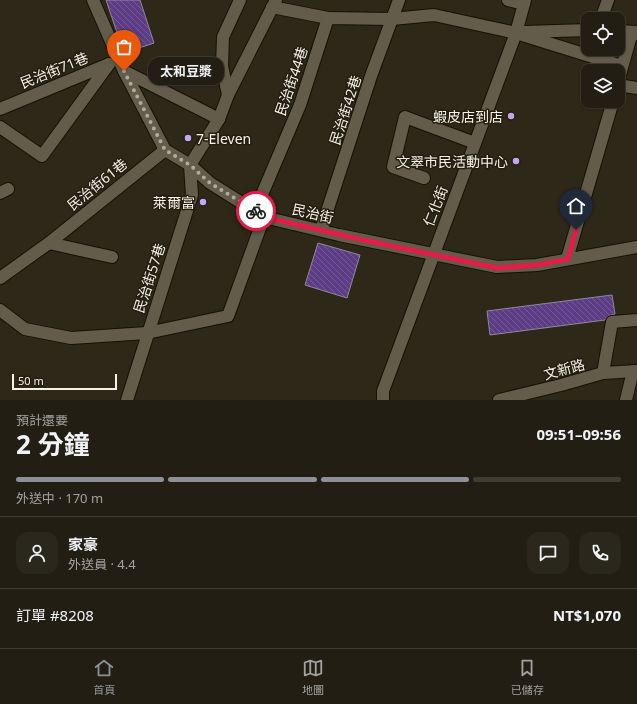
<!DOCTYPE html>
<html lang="zh-TW">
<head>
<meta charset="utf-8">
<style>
	:root { --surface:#221e13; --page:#2a271c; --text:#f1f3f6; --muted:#a2a2a0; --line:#3f3c33; --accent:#8c9099 }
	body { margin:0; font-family:"Noto Sans","Noto Sans TC",sans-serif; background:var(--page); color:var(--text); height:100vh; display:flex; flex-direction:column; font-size:15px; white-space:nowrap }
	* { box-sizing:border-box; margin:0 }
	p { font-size:13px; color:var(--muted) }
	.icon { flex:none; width:22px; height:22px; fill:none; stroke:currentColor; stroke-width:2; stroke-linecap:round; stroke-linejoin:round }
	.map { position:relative; height:400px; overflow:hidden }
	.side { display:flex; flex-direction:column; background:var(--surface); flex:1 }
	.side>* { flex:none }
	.fabs { position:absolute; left:581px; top:12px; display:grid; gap:8px }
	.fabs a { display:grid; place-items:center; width:44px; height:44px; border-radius:8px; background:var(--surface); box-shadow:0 1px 3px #0004,0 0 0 1px var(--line); font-size:20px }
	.scale { position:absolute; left:12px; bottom:10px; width:105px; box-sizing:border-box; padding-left:4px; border:2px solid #f6f2e8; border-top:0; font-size:11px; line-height:14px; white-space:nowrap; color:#f6f2e8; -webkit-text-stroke:3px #241e10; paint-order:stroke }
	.pin { position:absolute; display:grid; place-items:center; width:34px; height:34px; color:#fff; margin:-41px -17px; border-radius:50% 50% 50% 0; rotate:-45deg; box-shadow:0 0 4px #0007 }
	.pin .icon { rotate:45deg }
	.courier { position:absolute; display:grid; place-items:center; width:40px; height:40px; margin:-20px; border:3px solid #e11d48; border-radius:50%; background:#fff; color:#222; box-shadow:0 1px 5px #0007 }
	.bubble { position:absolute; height:28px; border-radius:12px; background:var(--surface); box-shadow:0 1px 3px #0004,0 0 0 1px var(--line); font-size:13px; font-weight:700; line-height:28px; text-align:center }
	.overview em { font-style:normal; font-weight:700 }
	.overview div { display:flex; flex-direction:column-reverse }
	.overview { display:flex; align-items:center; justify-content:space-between; height:68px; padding:0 16px }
	h1 { font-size:26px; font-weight:700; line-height:30px }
	.bar { display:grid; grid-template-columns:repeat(4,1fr); gap:6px 4px; align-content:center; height:48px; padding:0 16px }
	.bar i { height:5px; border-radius:3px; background:var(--line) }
	.bar .current { background:var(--accent) }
	.bar p { grid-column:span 4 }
	.line { display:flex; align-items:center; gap:10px; padding:0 16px; border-top:1px solid var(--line) }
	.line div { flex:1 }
	.round { display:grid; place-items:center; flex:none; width:42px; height:42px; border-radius:12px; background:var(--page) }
	.tab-bar { display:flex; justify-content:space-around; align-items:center; height:56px; border-top:1px solid var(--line); background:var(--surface); font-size:11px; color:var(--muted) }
	.tab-bar a { display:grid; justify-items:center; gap:2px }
	.tab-bar .current { color:var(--accent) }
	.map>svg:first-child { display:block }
	.building { fill:url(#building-back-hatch); stroke:#8f899b }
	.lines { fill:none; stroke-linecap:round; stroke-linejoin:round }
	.minor-casing { stroke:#161104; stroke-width:14 }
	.minor { stroke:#635c4b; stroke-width:12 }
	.done { stroke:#b0aba0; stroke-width:4; stroke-dasharray:0 7.2 }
	.route { stroke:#e11d48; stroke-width:5 }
	.poi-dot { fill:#c3a7f2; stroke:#241e10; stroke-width:1.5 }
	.labels { text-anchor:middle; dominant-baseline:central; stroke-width:3; stroke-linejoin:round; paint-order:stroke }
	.street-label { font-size:14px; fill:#f6f2e8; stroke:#241e10 }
	.poi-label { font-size:14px; fill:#f6f2e8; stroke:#241e10; text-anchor:end }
</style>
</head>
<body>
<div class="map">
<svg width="637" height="400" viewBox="0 0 637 400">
	<defs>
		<pattern id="building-back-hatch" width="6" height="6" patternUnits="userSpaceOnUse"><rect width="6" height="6" fill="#5c3d85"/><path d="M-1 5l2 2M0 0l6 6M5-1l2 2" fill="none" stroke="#745a96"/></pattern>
	</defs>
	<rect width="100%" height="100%" fill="#2e2819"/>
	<g class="building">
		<path d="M 106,0 L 140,0 L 154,43 L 124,53 Z"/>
		<path d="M 318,243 L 360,255 L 347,298 L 305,285 Z"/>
		<path d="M 612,295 L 615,314 L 608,316 L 605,320 L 490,335 L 487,311 Z"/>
	</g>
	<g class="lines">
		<g class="minor-casing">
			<g id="minor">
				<path d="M 93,0 L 124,71 L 165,150 L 190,165 L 210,183 L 264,217 L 339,235 L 497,267 L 537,265 L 637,247"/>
				<path d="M 508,0 L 524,4"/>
				<path d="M 272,7 L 328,18"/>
				<path d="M 601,19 L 608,0"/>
				<path d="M 618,31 L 637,32"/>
				<path d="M 525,32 L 588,30"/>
				<path d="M 124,71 L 219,119"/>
				<path d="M 618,82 L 632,32 L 637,34"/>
				<path d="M 618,85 L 637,88"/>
				<path d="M 228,95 L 222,66 L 223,37 L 240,0"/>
				<path d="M 0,109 L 109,64"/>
				<path d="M 0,127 L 42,156 L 109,64"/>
				<path d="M 424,178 L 393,167 L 405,117 L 475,143"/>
				<path d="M 0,193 L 8,189"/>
				<path d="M 255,211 L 300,105 L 328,18 L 392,19 L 434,15 L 516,33 L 622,66"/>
				<path d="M 321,230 L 371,76 L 399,0"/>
				<path d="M 49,243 L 112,257"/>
				<path d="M 567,259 L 613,101"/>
				<path d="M 0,278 L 49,243 L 165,150"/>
				<path d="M 0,310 L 25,329 L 71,338 L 147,333 L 228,316 L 264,217"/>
				<path d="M 603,373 L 612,322 L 637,320"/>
				<path d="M 127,400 L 192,195 L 190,165 L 219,119 L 228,95 L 276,0"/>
				<path d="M 383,400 L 383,391 L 516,33 L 525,0"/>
				<path d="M 499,400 L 561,385 L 603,373 L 637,371"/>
				<path d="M 626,400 L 633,371"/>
			</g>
		</g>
		<use href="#minor" class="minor"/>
	</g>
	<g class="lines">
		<path class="done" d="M 124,71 L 165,150 L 190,165 L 210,183 L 256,211"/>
		<path class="route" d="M 256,211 L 264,217 L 354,238 L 497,268 L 537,265 L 568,259 L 576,230"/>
	</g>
	<g class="poi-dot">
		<circle cx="511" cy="116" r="4"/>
		<circle cx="188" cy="138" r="4"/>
		<circle cx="516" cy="161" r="4"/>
		<circle cx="203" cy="202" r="4"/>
	</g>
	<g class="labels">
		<g class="street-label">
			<text transform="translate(54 70) rotate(-22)">民治街71巷</text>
			<text transform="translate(291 81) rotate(-71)">民治街44巷</text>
			<text transform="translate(345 110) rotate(-72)">民治街42巷</text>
			<text transform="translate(97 184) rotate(-39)">民治街61巷</text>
			<text transform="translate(435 206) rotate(-69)">仁化街</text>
			<text transform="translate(313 213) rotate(13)">民治街</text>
			<text transform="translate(149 278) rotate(-72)">民治街57巷</text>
			<text transform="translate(564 369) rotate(-15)">文新路</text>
		</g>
		<g class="poi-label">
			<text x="503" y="116">蝦皮店到店</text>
			<text x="196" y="138" text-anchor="start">7-Eleven</text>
			<text x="508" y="161">文翠市民活動中心</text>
			<text x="195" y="202">萊爾富</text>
		</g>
	</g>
</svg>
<div class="fabs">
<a><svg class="icon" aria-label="locate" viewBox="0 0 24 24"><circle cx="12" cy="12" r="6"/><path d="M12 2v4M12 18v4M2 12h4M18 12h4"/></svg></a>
<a><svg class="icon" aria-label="layers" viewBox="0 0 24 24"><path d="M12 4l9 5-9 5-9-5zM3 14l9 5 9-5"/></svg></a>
</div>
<div class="scale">50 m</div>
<div class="pin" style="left:124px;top:71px;background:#ea580c"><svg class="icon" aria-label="bag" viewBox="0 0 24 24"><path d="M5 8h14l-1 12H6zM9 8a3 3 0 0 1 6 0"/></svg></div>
<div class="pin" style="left:576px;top:230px;background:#1f2937"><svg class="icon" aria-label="home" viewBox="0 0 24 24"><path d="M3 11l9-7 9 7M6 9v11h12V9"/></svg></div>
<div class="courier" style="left:256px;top:211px"><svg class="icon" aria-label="bike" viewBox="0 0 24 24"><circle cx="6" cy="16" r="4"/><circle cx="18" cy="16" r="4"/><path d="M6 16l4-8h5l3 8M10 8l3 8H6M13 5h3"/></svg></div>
<div class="bubble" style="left:148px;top:57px;width:76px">太和豆漿</div>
</div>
<section class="side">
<div class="overview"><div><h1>2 分鐘</h1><p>預計還要</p></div><em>09:51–09:56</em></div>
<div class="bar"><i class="current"></i><i class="current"></i><i class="current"></i><i></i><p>外送中 · 170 m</p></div>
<div class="line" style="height:72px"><a class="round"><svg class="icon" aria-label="person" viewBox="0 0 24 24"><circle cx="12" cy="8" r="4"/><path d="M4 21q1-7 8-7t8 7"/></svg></a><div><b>家豪</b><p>外送員 · 4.4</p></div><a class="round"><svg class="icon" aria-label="chat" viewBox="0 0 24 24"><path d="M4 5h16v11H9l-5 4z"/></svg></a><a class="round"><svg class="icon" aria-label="phone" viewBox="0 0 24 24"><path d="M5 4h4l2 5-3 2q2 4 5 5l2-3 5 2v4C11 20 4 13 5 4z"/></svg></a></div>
<div class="line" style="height:52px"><div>訂單 #8208</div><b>NT$1,070</b></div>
</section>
<nav class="tab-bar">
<a class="current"><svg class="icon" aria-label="home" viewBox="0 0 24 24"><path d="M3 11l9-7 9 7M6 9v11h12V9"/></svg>首頁</a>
<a><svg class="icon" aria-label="map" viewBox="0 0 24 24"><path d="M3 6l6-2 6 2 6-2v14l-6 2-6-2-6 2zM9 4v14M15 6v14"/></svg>地圖</a>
<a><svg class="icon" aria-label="saved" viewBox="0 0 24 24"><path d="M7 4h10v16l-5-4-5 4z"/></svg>已儲存</a>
</nav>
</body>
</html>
